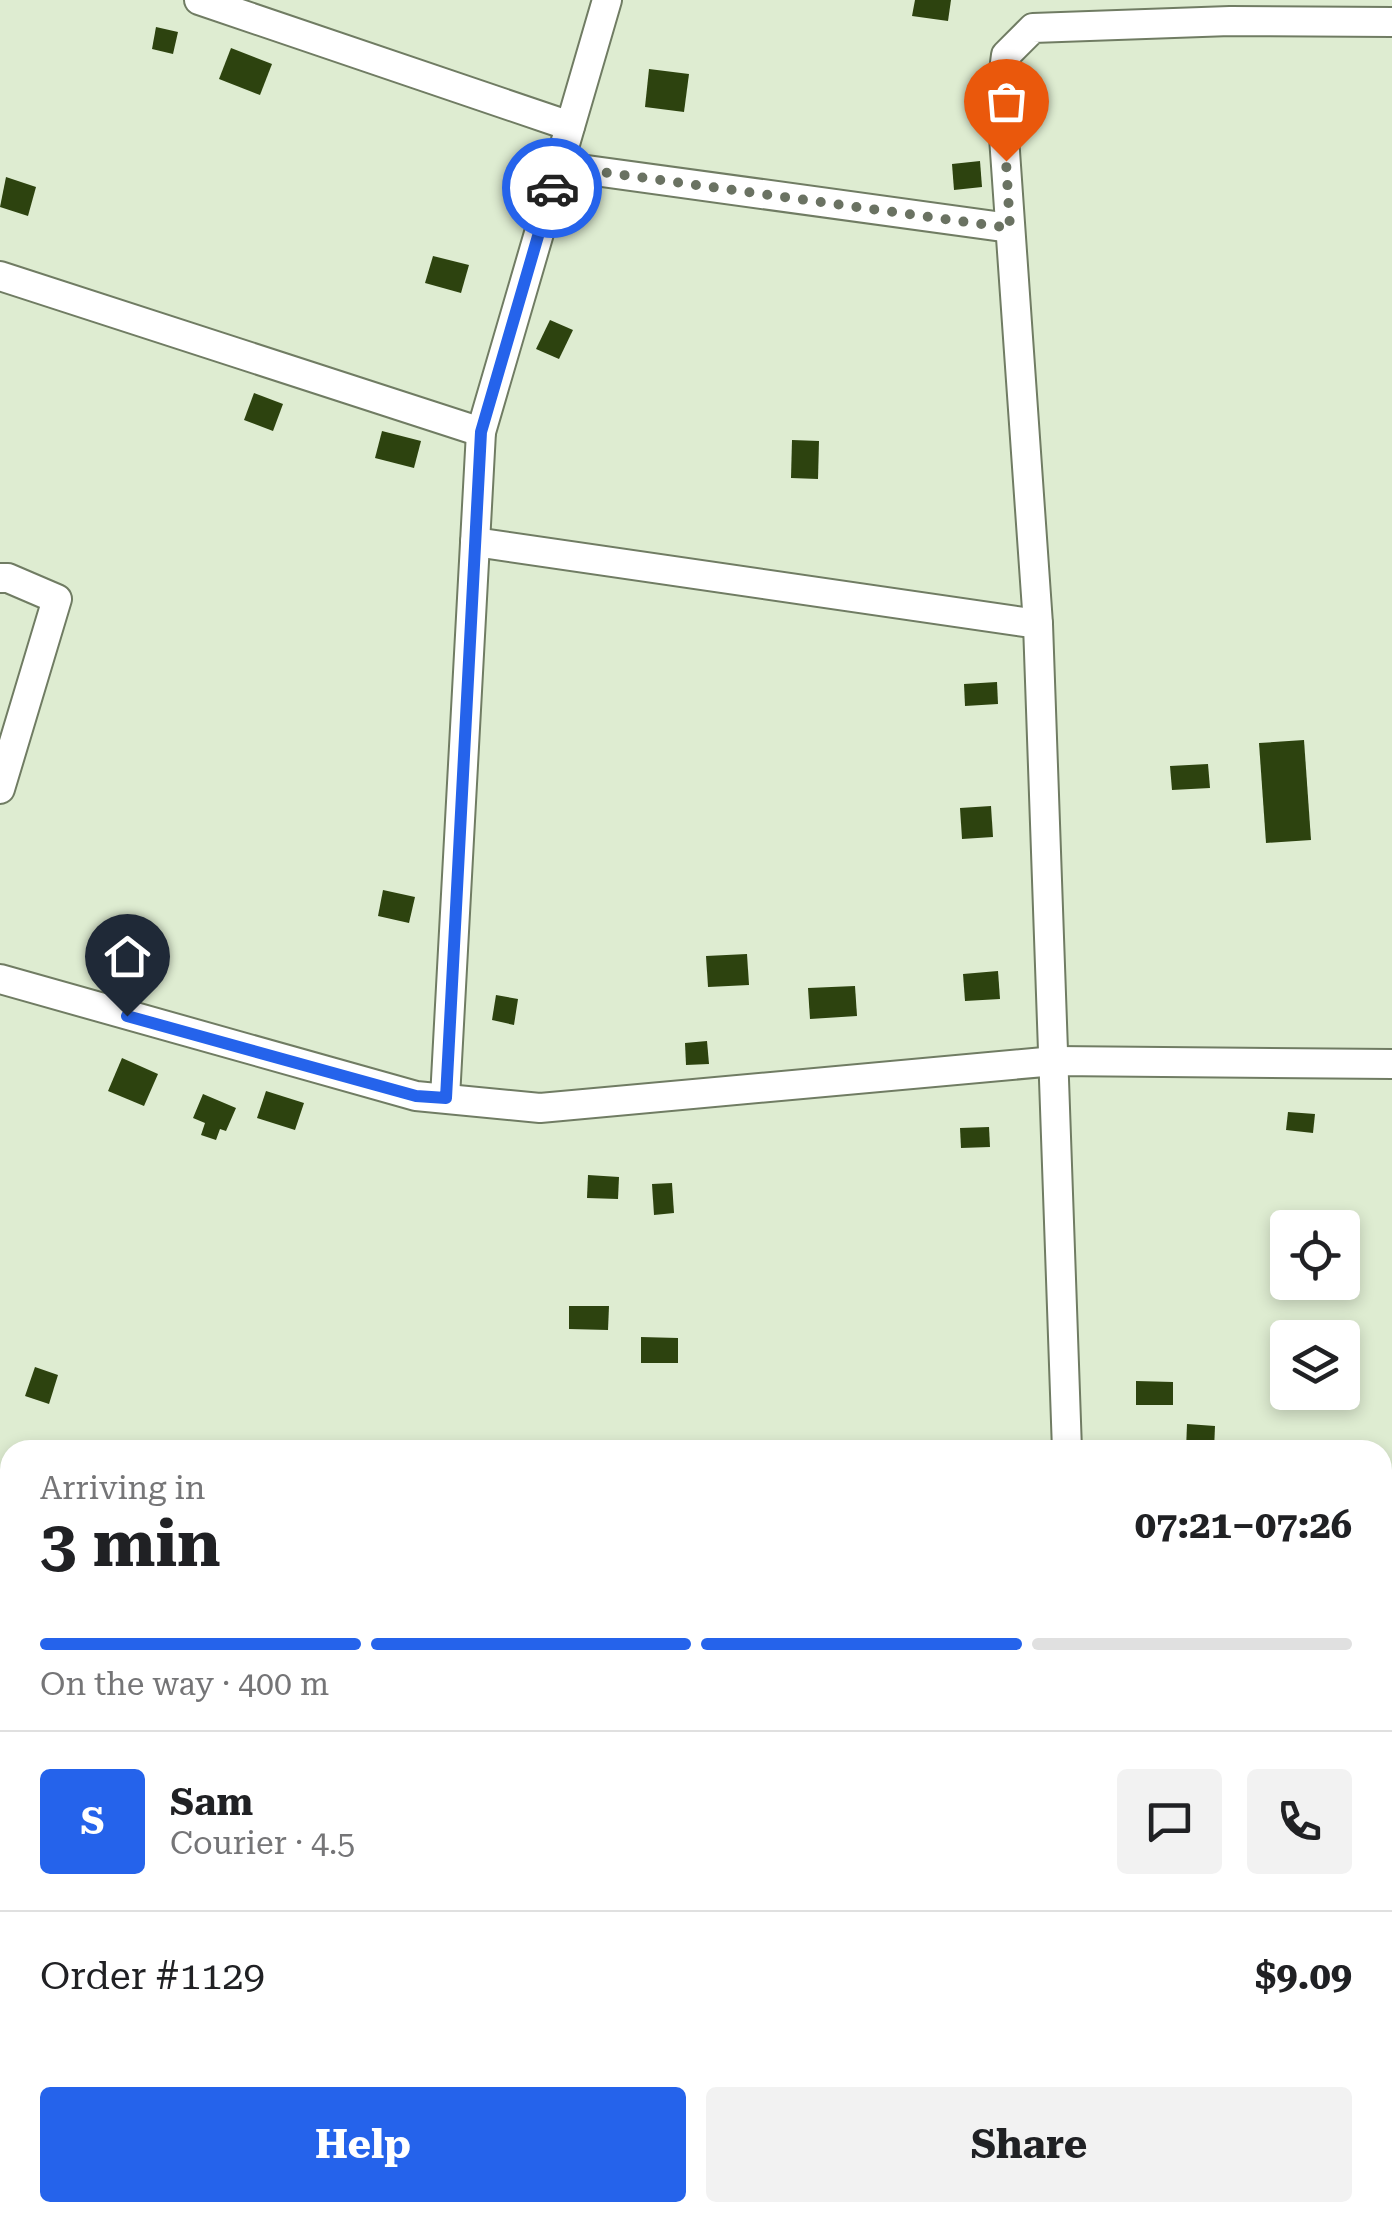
<!DOCTYPE html>
<html lang="en">
<head>
<meta charset="utf-8">
<style>
	:root { --surface:#fff; --page:#f2f2f2; --text:#202124; --muted:#757577; --line:#e0e0e0; --accent:#2563eb }
	body { margin:0; font-family:"Roboto Serif",serif; background:var(--page); color:var(--text); height:100vh; display:flex; flex-direction:column; font-size:38px; white-space:nowrap }
	* { box-sizing:border-box; margin:0 }
	p { font-size:32px; color:var(--muted) }
	.icon { flex:none; width:55px; height:55px; fill:none; stroke:currentColor; stroke-width:2; stroke-linecap:round; stroke-linejoin:round }
	.map { position:relative; flex:1; overflow:hidden }
	.sheet { position:absolute; left:0px; top:1440px; width:1392px; height:782px; display:flex; flex-direction:column; background:var(--surface); border-radius:30px 30px 0 0; box-shadow:0 5px 15px #0003 }
	.sheet>* { flex:none }
	.tools { position:absolute; left:1270px; top:1210px; display:grid; gap:20px }
	.tools a { display:grid; place-items:center; width:90px; height:90px; border-radius:10px; background:var(--surface); box-shadow:0 5px 15px #0003; font-size:50px }
	.pin { position:absolute; display:grid; place-items:center; width:85px; height:85px; color:#fff; margin:-102px -42px; border-radius:50% 50% 50% 0; rotate:-45deg; box-shadow:0 0 10px #0007 }
	.pin .icon { rotate:45deg }
	.courier { position:absolute; display:grid; place-items:center; width:100px; height:100px; margin:-50px; border:8px solid #2563eb; border-radius:50%; background:#fff; color:#222; box-shadow:0 2px 12px #0007 }
	.headline em { font-style:normal; font-weight:700 }
	.headline div { display:flex; flex-direction:column-reverse }
	.headline { display:flex; align-items:center; justify-content:space-between; height:170px; padding:0 40px }
	h1 { font-size:65px; font-weight:700; line-height:75px }
	.bar { display:grid; grid-template-columns:repeat(4,1fr); gap:15px 10px; align-content:center; height:120px; padding:0 40px }
	.bar i { height:12px; border-radius:8px; background:var(--line) }
	.bar .on { background:var(--accent) }
	.bar p { grid-column:span 4 }
	.line { display:flex; align-items:center; gap:25px; padding:0 40px; border-top:2px solid var(--line) }
	.line div { flex:1 }
	.round { display:grid; place-items:center; flex:none; width:105px; height:105px; border-radius:10px; background:var(--page) }
	.action { display:flex; gap:20px; margin-top:auto; padding:20px 40px }
	.action a { flex:1; height:115px; border-radius:10px; background:var(--accent); color:#fff; font-size:40px; font-weight:700; line-height:115px; text-align:center }
	.action a+a { background:var(--page); color:var(--text) }
	.map>svg:first-child { display:block }
	.building { fill:#2d430f }
	.lines { fill:none; stroke-linecap:round; stroke-linejoin:round }
	.minor-casing { stroke:#707c63; stroke-width:32 }
	.minor { stroke:#fff; stroke-width:28 }
	.done { stroke:#6a7262; stroke-width:10; stroke-dasharray:0 18 }
	.route { stroke:#2563eb; stroke-width:12 }
</style>
</head>
<body>
<div class="map">
<svg width="1392" height="2221" viewBox="0 0 1392 2221">
	<rect width="100%" height="100%" fill="#deecd1"/>
	<g class="building">
		<path d="M 915,0 L 951,0 L 948,21 L 912,16 Z"/>
		<path d="M 156,27 L 178,32 L 173,54 L 152,49 Z"/>
		<path d="M 231,48 L 272,64 L 260,95 L 219,79 Z"/>
		<path d="M 649,69 L 689,74 L 684,112 L 645,107 Z"/>
		<path d="M 980,161 L 982,187 L 954,190 L 952,164 Z"/>
		<path d="M 6,177 L 36,187 L 28,216 L 0,207 Z"/>
		<path d="M 433,256 L 469,265 L 461,293 L 425,283 Z"/>
		<path d="M 550,320 L 573,330 L 559,359 L 536,349 Z"/>
		<path d="M 254,393 L 283,404 L 273,431 L 244,420 Z"/>
		<path d="M 382,431 L 421,441 L 414,468 L 375,458 Z"/>
		<path d="M 792,440 L 819,441 L 818,479 L 791,478 Z"/>
		<path d="M 997,682 L 998,704 L 965,706 L 964,684 Z"/>
		<path d="M 1304,740 L 1311,840 L 1266,843 L 1259,743 Z"/>
		<path d="M 1208,764 L 1210,788 L 1172,790 L 1170,766 Z"/>
		<path d="M 991,806 L 993,837 L 962,839 L 960,808 Z"/>
		<path d="M 383,890 L 415,897 L 409,923 L 378,916 Z"/>
		<path d="M 747,954 L 749,985 L 708,987 L 706,956 Z"/>
		<path d="M 998,971 L 1000,999 L 965,1001 L 963,974 Z"/>
		<path d="M 855,986 L 857,1016 L 810,1019 L 808,988 Z"/>
		<path d="M 496,995 L 518,999 L 514,1025 L 492,1020 Z"/>
		<path d="M 707,1041 L 709,1064 L 686,1065 L 685,1043 Z"/>
		<path d="M 122,1058 L 158,1074 L 144,1106 L 108,1091 Z"/>
		<path d="M 266,1091 L 304,1103 L 295,1130 L 257,1118 Z"/>
		<path d="M 203,1094 L 236,1108 L 226,1131 L 220,1129 L 216,1140 L 201,1135 L 205,1123 L 193,1118 Z"/>
		<path d="M 1288,1112 L 1315,1114 L 1313,1133 L 1286,1130 Z"/>
		<path d="M 989,1127 L 990,1147 L 961,1148 L 960,1128 Z"/>
		<path d="M 588,1175 L 619,1177 L 618,1199 L 587,1198 Z"/>
		<path d="M 672,1183 L 674,1213 L 654,1215 L 652,1184 Z"/>
		<path d="M 569,1306 L 609,1306 L 608,1330 L 569,1329 Z"/>
		<path d="M 641,1337 L 678,1338 L 678,1363 L 641,1363 Z"/>
		<path d="M 35,1367 L 58,1375 L 49,1404 L 25,1396 Z"/>
		<path d="M 1136,1381 L 1173,1382 L 1173,1405 L 1136,1405 Z"/>
		<path d="M 1187,1424 L 1215,1426 L 1214,1450 L 1186,1450 Z"/>
	</g>
	<g class="lines">
		<g class="minor-casing">
			<g id="minor">
				<path d="M 199,0 L 570,126"/>
				<path d="M 558,166 L 1010,228"/>
				<path d="M 0,276 L 481,432"/>
				<path d="M 475,542 L 1038,624"/>
				<path d="M 0,578 L 8,578 L 57,599 L 0,789"/>
				<path d="M 0,979 L 416,1096 L 540,1108 L 1055,1061 L 1392,1064"/>
				<path d="M 445,1098 L 481,432 L 607,0"/>
				<path d="M 1067,1450 L 1038,624 L 1001,94 L 1006,55 L 1033,28 L 1230,21 L 1392,22"/>
				<path d="M 1382,1764 L 1392,1763"/>
				<path d="M 0,1801 L 10,1801"/>
				<path d="M 1382,2011 L 1392,2009"/>
				<path d="M 296,2221 L 339,2212"/>
				<path d="M 1027,2221 L 1029,2212"/>
			</g>
		</g>
		<use href="#minor" class="minor"/>
	</g>
	<g class="lines">
		<path class="done" d="M 552,188 L 558,166 L 1010,228 L 1006,161"/>
		<path class="route" d="M 127,1016 L 416,1096 L 446,1098 L 481,432 L 552,188"/>
	</g>
</svg>
<div class="tools">
<a><svg class="icon" aria-label="locate" viewBox="0 0 24 24"><circle cx="12" cy="12" r="6"/><path d="M12 2v4M12 18v4M2 12h4M18 12h4"/></svg></a>
<a><svg class="icon" aria-label="layers" viewBox="0 0 24 24"><path d="M12 4l9 5-9 5-9-5zM3 14l9 5 9-5"/></svg></a>
</div>
<div class="pin" style="left:1006px;top:161px;background:#ea580c"><svg class="icon" aria-label="bag" viewBox="0 0 24 24"><path d="M5 8h14l-1 12H6zM9 8a3 3 0 0 1 6 0"/></svg></div>
<div class="pin" style="left:127px;top:1016px;background:#1f2937"><svg class="icon" aria-label="home" viewBox="0 0 24 24"><path d="M3 11l9-7 9 7M6 9v11h12V9"/></svg></div>
<div class="courier" style="left:552px;top:188px"><svg class="icon" aria-label="car" viewBox="0 0 24 24"><path d="M5 17H2v-5l4-1 3-4h7l3 4 3 1v5h-3M9 17h6M6 11h13"/><circle cx="7" cy="17" r="2"/><circle cx="17" cy="17" r="2"/></svg></div>
<section class="sheet">
<div class="headline"><div><h1>3 min</h1><p>Arriving in</p></div><em>07:21–07:26</em></div>
<div class="bar"><i class="on"></i><i class="on"></i><i class="on"></i><i></i><p>On the way · 400 m</p></div>
<div class="line" style="height:180px"><b class="round" style="background:var(--accent);color:#fff">S</b><div><b>Sam</b><p>Courier · 4.5</p></div><a class="round"><svg class="icon" aria-label="chat" viewBox="0 0 24 24"><path d="M4 5h16v11H9l-5 4z"/></svg></a><a class="round"><svg class="icon" aria-label="phone" viewBox="0 0 24 24"><path d="M5 4h4l2 5-3 2q2 4 5 5l2-3 5 2v4C11 20 4 13 5 4z"/></svg></a></div>
<div class="line" style="height:130px"><div>Order #1129</div><b>$9.09</b></div>
<div class="action"><a>Help</a><a>Share</a></div>
</section>
</div>
</body>
</html>
